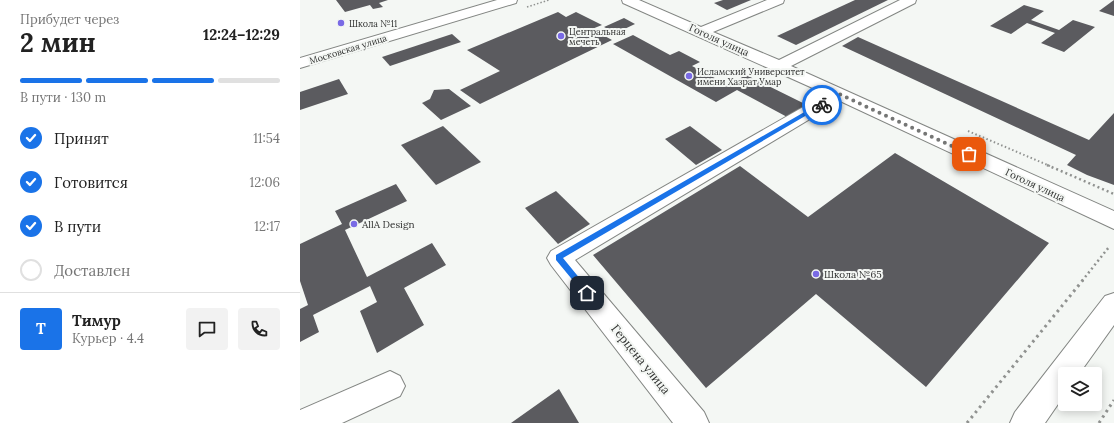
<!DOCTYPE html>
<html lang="ru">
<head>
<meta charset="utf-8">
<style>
	:root { --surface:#fff; --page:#f2f2f2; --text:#222; --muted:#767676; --line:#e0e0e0; --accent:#1a73e8 }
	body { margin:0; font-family:Lora,serif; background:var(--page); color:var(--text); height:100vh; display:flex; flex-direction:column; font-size:15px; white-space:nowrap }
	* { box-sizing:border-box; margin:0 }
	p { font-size:13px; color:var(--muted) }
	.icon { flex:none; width:22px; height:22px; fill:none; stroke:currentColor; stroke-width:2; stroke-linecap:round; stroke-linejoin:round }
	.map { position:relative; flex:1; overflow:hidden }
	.panel { display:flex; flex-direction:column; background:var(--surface); width:300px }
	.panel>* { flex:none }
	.tools { position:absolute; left:758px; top:367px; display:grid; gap:8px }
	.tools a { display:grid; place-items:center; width:44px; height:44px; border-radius:4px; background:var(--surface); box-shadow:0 2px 10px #0003; font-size:20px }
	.pin { position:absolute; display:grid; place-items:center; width:34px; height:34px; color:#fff; margin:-17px; border-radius:8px; box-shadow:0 2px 6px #0006 }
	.courier { position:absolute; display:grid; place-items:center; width:40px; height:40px; margin:-20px; border:3px solid #1a73e8; border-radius:50%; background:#fff; color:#222; box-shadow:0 1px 5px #0007 }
	.head em { font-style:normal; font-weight:700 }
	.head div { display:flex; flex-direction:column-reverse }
	.head { display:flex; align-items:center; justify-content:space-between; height:68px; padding:0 20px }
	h1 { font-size:26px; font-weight:700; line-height:30px }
	.bar { display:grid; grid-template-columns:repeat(4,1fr); gap:6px 4px; align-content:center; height:48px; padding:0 20px }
	.bar i { height:5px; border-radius:3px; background:var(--line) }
	.bar .on { background:var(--accent) }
	.bar p { grid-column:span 4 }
	.line { display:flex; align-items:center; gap:10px; padding:0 20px; border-top:1px solid var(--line) }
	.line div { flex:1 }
	.round { display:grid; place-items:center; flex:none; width:42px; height:42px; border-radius:4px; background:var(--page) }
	ol { padding:0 20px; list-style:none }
	li { display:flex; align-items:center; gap:12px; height:44px }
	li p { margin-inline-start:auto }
	li .icon { padding:4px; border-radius:50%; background:var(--accent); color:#fff; stroke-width:4 }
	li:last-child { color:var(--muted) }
	li i { width:22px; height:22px; border:2px solid var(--line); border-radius:50% }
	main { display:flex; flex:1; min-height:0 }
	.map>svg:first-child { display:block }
	.building { fill:#5b5b5f }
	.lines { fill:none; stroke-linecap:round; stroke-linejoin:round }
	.minor-casing { stroke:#838683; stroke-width:2 }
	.path-far3 { stroke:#909290; stroke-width:1.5; stroke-dasharray:1.5 2; stroke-linecap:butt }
	.path-far2 { stroke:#909290; stroke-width:2; stroke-dasharray:1.5 2.5; stroke-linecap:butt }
	.path-far1 { stroke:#909290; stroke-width:2.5; stroke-dasharray:2 3; stroke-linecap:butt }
	.path { stroke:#909290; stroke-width:3; stroke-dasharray:2.5 4; stroke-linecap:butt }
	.minor { fill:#fff; fill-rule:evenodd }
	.route { fill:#1a73e8 }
	.done { stroke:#757675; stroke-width:4; stroke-dasharray:0 7.2 }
	.poi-dot { fill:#796ae5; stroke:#f4f7f4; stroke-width:1.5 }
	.labels { text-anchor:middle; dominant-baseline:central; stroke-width:4; stroke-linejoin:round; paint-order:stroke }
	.far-poi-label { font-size:9px; fill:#303130; stroke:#f4f7f4; text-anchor:start }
	.far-street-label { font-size:9px; fill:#303130; stroke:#f4f7f4 }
	.street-label { font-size:10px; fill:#303130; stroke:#f4f7f4 }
	.poi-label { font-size:10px; fill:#303130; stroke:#f4f7f4; text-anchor:start }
	.near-street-label { font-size:12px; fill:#303130; stroke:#f4f7f4 }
</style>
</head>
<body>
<main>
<section class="panel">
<div class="head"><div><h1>2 мин</h1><p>Прибудет через</p></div><em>12:24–12:29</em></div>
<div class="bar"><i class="on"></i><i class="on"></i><i class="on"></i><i></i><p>В пути · 130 m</p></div>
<ol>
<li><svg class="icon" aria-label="check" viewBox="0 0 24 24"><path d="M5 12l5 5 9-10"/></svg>Принят<p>11:54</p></li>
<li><svg class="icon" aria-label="check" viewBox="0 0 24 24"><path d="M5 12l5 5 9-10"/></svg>Готовится<p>12:06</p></li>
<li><svg class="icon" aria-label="check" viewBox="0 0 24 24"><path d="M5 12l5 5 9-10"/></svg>В пути<p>12:17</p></li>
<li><i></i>Доставлен</li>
</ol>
<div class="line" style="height:72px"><b class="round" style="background:var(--accent);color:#fff">Т</b><div><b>Тимур</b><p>Курьер · 4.4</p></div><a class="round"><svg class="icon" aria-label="chat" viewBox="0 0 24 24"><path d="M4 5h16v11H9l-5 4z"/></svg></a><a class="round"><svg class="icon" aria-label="phone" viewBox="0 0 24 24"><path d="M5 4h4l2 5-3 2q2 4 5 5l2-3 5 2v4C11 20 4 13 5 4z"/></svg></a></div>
</section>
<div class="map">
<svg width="814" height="423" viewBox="0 0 814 423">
	<rect width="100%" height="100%" fill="#f4f7f4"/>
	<g class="building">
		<path d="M 36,0 L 88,0 L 79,3 L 83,7 L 73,9 L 70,5 L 45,12 Z"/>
		<path d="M 423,0 L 451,0 L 427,10 L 414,3 Z"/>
		<path d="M 555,0 L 588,0 L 496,45 L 477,36 Z"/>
		<path d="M 814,0 L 814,16 L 799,11 Z"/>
		<path d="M 724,5 L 744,11 L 731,20 L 759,30 L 773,20 L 795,27 L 764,52 L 741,43 L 755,33 L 727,23 L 711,34 L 690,26 Z"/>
		<path d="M 258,12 L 266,17 L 276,12 L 302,25 L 292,29 L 312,40 L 180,104 L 160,90 L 200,71 L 167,50 Z"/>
		<path d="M 324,18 L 335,24 L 316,33 L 304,27 Z"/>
		<path d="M 152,34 L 161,42 L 90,66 L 82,57 Z"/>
		<path d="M 333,35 L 370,55 L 379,51 L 400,62 L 392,66 L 428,85 L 446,75 L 507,105 L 489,118 L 437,90 L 416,102 L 313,44 Z"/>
		<path d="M 558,37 L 789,140 L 814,113 L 814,185 L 787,175 L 767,165 L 776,155 L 542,46 Z"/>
		<path d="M 39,79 L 48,94 L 0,110 L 0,92 Z"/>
		<path d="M 149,89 L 171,106 L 141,120 L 122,103 L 130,99 L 134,90 Z"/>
		<path d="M 143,126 L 181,162 L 136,185 L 101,145 Z"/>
		<path d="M 390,126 L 422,150 L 396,165 L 365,139 Z"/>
		<path d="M 595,153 L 749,243 L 626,387 L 516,294 L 406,388 L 293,255 L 440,166 L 508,217 Z"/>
		<path d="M 96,184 L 107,201 L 45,230 L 67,277 L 132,243 L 146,265 L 104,288 L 124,325 L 77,353 L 60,311 L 77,302 L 70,286 L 13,315 L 19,332 L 0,342 L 0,309 L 8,305 L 0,281 L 0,244 L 42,224 L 35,211 Z"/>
		<path d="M 256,191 L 290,224 L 258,244 L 225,208 Z"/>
		<path d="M 259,389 L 279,423 L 211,423 Z"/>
	</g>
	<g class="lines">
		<g class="minor-casing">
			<g id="minor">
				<path d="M 197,0 L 217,0 L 216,3 L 0,68 L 0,58 Z"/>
				<path d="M 322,0 L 339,0 L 401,27 L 467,0 L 484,0 L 483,3 L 413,32 L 479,60 L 600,0 L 616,0 L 615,3 L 491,66 L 814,211 L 814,229 L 540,101 L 275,260 L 404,412 L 409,423 L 373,423 L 251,265 L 247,258 L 251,251 L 526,94 L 323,3 Z"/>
				<path d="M 814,293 L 814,325 L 779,374 L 765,374 L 765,394 L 745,423 L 710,423 L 715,412 L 805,296 Z"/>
				<path d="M 90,371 L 100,376 L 105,386 L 100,396 L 42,423 L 0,423 L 0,410 Z"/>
			</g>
		</g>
		<path class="path-far3" d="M 227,7 L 249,0"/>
		<path class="path-far2" d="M 668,131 L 750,166"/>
		<g class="path-far1">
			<path d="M 747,165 L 814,194"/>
			<path d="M 782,281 L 809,247"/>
		</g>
		<g class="path">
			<path d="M 667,423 L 783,280"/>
			<path d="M 799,423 L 814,400"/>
		</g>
		<use href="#minor" class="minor"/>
	</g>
	<path class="route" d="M 520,103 L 524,105 L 263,258 L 290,291 L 290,295 L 285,295 L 256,260 L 256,255 Z"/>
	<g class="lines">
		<path class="done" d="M 522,105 L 539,94 L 669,154"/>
	</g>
	<g class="poi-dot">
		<circle cx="41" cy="23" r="4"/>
		<circle cx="261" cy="36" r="4"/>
		<circle cx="389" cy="76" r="4"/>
		<circle cx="54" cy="224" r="4"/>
		<circle cx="516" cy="274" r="4"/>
	</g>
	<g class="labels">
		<g class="far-poi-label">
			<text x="49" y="23">Школа №11</text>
			<text x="269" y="31">Центральная<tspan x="269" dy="10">мечеть</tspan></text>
			<text x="397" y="71">Исламский Университет<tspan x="397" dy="10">имени Хазрат Умар</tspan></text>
		</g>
		<g class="far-street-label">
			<text transform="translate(48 49) rotate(-17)">Московская улица</text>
		</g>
		<g class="street-label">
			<text transform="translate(419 40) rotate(24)">Гоголя улица</text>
			<text transform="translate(735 185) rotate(25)">Гоголя улица</text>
		</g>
		<g class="poi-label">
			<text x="62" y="224">AllA Design</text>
			<text x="524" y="274">Школа №65</text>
		</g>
		<g class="near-street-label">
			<text transform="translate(341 359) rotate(51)">Герцена улица</text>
		</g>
	</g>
</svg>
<div class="tools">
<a><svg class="icon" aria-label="layers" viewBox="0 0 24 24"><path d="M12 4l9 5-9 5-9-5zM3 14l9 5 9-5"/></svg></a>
</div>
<div class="pin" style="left:669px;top:154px;background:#ea580c"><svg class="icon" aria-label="bag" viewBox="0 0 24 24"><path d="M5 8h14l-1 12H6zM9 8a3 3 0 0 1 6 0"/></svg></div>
<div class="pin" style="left:287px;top:293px;background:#1f2937"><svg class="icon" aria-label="home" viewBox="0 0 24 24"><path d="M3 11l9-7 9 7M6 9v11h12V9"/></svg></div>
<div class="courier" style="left:522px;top:105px"><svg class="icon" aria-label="bike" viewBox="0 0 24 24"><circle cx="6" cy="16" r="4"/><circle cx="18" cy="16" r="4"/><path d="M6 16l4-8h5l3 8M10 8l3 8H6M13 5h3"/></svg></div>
</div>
</main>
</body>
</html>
